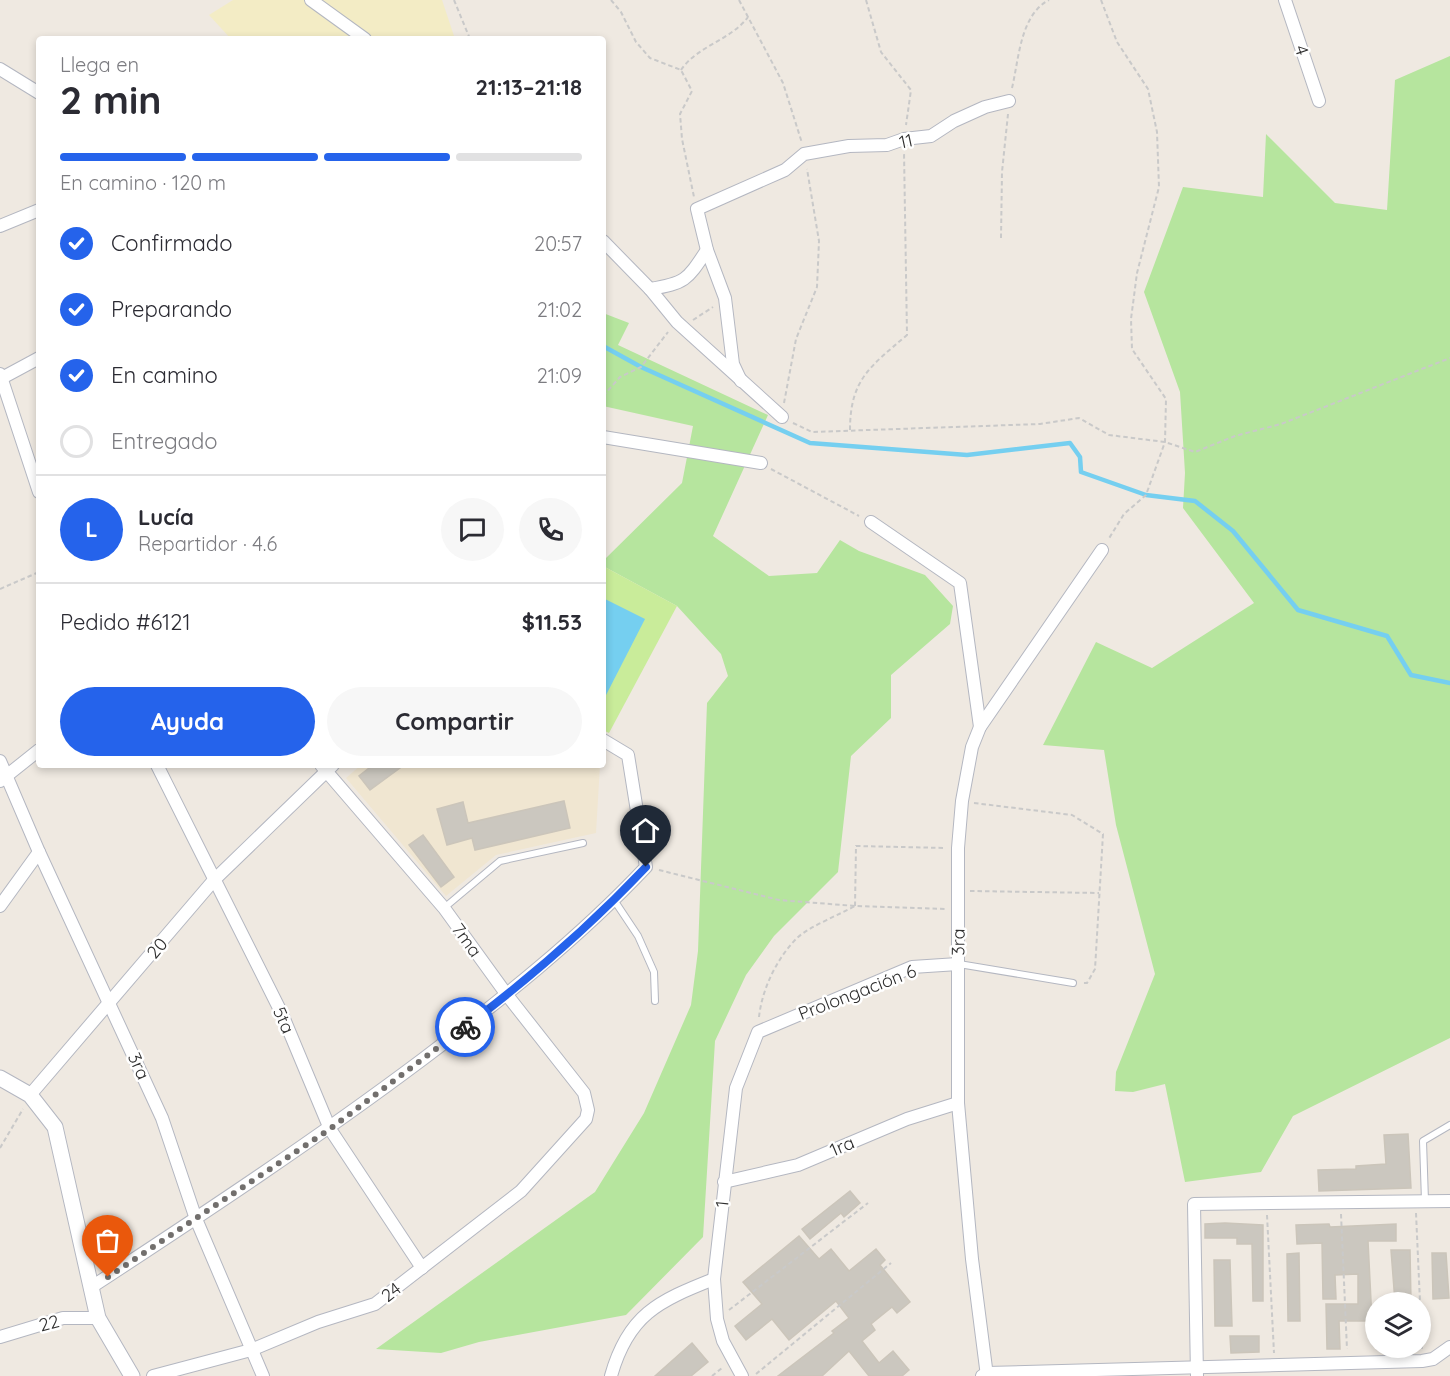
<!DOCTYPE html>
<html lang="es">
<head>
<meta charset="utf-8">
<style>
	:root { --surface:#fff; --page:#f7f7f7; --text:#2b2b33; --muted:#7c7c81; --line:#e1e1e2; --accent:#2563eb }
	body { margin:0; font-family:Quicksand,sans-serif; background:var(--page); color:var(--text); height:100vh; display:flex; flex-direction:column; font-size:22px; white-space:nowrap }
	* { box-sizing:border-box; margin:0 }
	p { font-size:20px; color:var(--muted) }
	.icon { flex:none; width:33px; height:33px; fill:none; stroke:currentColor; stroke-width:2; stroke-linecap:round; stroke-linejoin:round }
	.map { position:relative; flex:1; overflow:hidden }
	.panel { position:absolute; left:36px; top:36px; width:570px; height:732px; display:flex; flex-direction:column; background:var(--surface); border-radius:6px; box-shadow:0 3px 9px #0003 }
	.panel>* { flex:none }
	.tools { position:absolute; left:1365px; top:1292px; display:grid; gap:12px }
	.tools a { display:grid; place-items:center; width:66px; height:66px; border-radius:50%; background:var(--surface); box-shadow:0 3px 9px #0003; font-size:30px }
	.pin { position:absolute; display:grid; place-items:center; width:51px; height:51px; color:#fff; margin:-62px -26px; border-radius:50% 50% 50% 0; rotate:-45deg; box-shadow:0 0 6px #0007 }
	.pin .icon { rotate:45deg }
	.courier { position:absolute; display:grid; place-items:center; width:60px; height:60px; margin:-30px; border:4px solid #2563eb; border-radius:50%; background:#fff; color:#222; box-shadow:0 2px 8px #0007 }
	.summary em { font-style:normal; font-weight:700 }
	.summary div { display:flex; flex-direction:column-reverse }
	.summary { display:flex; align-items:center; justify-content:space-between; height:102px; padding:0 24px }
	h1 { font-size:39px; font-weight:700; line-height:45px }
	.bar { display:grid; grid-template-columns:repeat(4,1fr); gap:9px 6px; align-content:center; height:72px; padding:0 24px }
	.bar i { height:8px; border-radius:4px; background:var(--line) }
	.bar .active { background:var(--accent) }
	.bar p { grid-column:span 4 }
	.line { display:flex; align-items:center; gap:15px; padding:0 24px; border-top:2px solid var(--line) }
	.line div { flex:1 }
	.round { display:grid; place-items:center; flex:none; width:63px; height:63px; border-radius:32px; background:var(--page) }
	ol { padding:0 24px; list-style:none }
	li { display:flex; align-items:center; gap:18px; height:66px }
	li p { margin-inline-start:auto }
	li .icon { padding:6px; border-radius:50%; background:var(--accent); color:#fff; stroke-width:4 }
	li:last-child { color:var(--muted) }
	li i { width:33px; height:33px; border:3px solid var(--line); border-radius:50% }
	.button { display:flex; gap:12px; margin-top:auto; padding:12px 24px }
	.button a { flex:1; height:69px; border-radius:36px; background:var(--accent); color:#fff; font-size:24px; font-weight:700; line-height:69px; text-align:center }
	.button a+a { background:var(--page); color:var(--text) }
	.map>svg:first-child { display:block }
	.education { fill:#f0e6d1 }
	.green { fill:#b6e59e }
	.sand { fill:#f3ecc5 }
	.pitch { fill:#c9ec9a }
	.water { fill:#75cff0 }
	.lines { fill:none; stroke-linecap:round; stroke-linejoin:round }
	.stream { stroke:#75cff0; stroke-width:4.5 }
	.building { fill:#cbc7bf; stroke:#cbc5ba; stroke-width:1.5 }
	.service-casing { stroke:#b4b7c1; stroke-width:8 }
	.minor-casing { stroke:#b4b7c1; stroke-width:14 }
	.tertiary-casing { stroke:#b4b7c1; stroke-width:17 }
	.path { stroke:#c9c9c9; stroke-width:2; stroke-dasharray:4.5 3; stroke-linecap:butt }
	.service { stroke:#fff; stroke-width:6 }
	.minor { stroke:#fff; stroke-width:12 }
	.tertiary { stroke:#fff; stroke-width:15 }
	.done { stroke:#726f6d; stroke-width:6; stroke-dasharray:0 10.8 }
	.route { stroke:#2563eb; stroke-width:8 }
	.labels { text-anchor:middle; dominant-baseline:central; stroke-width:5; stroke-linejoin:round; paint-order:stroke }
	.street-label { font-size:18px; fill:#2e2e2e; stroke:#fff }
</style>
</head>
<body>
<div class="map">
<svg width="1450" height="1376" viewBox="0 0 1450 1376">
	<rect width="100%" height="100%" fill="#efe9e1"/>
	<path class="education" d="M 361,765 L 600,765 L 596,833 L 496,855 L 446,896 L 346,778 Z"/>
	<g class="green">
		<path d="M 1450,56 L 1450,1038 L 1293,1116 L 1261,1172 L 1185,1182 L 1165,1084 L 1133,1092 L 1115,1091 L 1116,1072 L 1155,974 L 1116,825 L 1104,750 L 1043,745 L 1096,642 L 1152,668 L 1254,603 L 1183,508 L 1185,473 L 1180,392 L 1144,292 L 1183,187 L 1263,197 L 1266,134 L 1335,203 L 1387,210 L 1395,80 Z"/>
		<path d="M 603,313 L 629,323 L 618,345 L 768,415 L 713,536 L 769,576 L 817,573 L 840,540 L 859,551 L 925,575 L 953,606 L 950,624 L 891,675 L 891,718 L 851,756 L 838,872 L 774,936 L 746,975 L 715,1041 L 703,1237 L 626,1315 L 479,1342 L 441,1353 L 376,1349 L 595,1192 L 644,1113 L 691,1005 L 698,951 L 707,703 L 728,676 L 721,654 L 677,606 L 603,566 L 603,561 L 682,483 L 693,426 L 603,406 L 603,384 L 606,376 L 603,374 Z"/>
	</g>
	<path class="sand" d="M 233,0 L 442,0 L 455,39 L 231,39 L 209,15 Z"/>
	<path class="pitch" d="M 603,566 L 677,606 L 609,733 L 603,730 Z"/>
	<path class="water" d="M 603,598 L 645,619 L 603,701 Z"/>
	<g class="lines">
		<path class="stream" d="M 603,346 L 641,367 L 810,443 L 967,455 L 1070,443 L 1080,457 L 1081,472 L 1146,495 L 1195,501 L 1233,531 L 1298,610 L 1387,636 L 1411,675 L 1450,683"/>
	</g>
	<g class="building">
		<path d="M 373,765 L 404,765 L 370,790 L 359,776 Z"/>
		<path d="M 564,801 L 570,828 L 475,850 L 472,838 L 447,845 L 437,809 L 463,802 L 468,823 Z"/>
		<path d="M 423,835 L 454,877 L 441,887 L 409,845 Z"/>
		<path d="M 1408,1134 L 1411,1188 L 1319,1191 L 1318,1170 L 1356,1169 L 1356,1166 L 1386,1164 L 1384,1135 Z"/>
		<path d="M 850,1191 L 860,1203 L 844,1217 L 841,1213 L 810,1239 L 802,1229 Z"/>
		<path d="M 1225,1223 L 1263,1225 L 1263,1301 L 1253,1301 L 1252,1244 L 1237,1244 L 1237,1238 L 1205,1238 L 1205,1224 Z"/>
		<path d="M 1329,1224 L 1330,1227 L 1396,1224 L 1396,1241 L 1368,1241 L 1372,1321 L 1339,1321 L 1340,1349 L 1327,1349 L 1326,1304 L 1358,1304 L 1358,1274 L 1335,1275 L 1336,1299 L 1323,1299 L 1322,1243 L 1297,1244 L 1296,1225 Z"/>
		<path d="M 799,1236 L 819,1259 L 831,1249 L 849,1271 L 876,1249 L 885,1260 L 880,1265 L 910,1302 L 897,1313 L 892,1307 L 871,1324 L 875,1330 L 862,1341 L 879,1363 L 893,1351 L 909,1370 L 902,1376 L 869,1376 L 849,1351 L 822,1376 L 778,1376 L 834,1333 L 832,1331 L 849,1318 L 836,1301 L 789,1340 L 772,1319 L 746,1340 L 735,1326 L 762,1304 L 743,1282 Z"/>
		<path d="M 1391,1250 L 1410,1250 L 1411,1302 L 1395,1302 Z"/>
		<path d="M 1299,1253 L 1300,1321 L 1288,1321 L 1287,1254 Z"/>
		<path d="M 1432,1253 L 1446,1253 L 1449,1298 L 1433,1299 Z"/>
		<path d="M 1214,1260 L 1230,1260 L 1232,1326 L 1215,1326 Z"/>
		<path d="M 1230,1336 L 1259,1336 L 1259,1352 L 1231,1353 Z"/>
		<path d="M 692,1343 L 708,1362 L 691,1376 L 655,1376 Z"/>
	</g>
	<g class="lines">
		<g class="service-casing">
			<g id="service">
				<path d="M 614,900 L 638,936 L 654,972 L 655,1001"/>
				<path d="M 444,908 L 500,861 L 583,843"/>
				<path d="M 959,964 L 1073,983"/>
				<path d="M 1425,1201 L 1423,1141 L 1450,1125"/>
			</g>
		</g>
		<g class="minor-casing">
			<g id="minor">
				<path d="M 311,0 L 365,39"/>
				<path d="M 1285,0 L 1319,101"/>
				<path d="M 0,69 L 39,93"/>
				<path d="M 0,226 L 39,210"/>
				<path d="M 603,241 L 650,289 C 686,283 687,280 707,250"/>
				<path d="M 650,289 L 677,322 L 782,417"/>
				<path d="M 0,374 L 39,492"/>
				<path d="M 0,379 L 39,358"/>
				<path d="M 741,381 L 733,364 L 725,298 L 707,250 L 697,209 L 785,170 L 804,154 L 849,146 L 887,145 L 904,139 L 931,136 L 954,121 L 985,107 L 1009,101"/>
				<path d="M 603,437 L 761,463"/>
				<path d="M 871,522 L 960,583 L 980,727"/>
				<path d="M 0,761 L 39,852 L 162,1118 L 196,1219 L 263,1376"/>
				<path d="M 157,765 L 282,1014 L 330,1129 L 422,1268"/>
				<path d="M 0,781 L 39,750"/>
				<path d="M 0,906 L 39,852"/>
				<path d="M 30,1095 L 214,880 L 333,765"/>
				<path d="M 724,1182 L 798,1165 L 907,1119 L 958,1103"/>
				<path d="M 90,1288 C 203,1214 315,1140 423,1059 C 501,1000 578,939 646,867 L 628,755 L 603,740"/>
				<path d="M 0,1337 L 63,1318 L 98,1318"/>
				<path d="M 153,1376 L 251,1350 L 318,1322 L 375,1304 L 521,1191 L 586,1119 L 588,1110 L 584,1093 L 507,995 L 444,908 L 321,765"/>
				<path d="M 611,1376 C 628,1315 658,1301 714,1279"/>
				<path d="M 742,1376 L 723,1341 L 717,1319 L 714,1279 L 736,1088 L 758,1032 L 912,967 L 958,964"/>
				<path d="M 982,1376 L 987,1373 L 1422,1361 L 1433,1359 L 1450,1347"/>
				<path d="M 987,1376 L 972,1259 L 958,1103 L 958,848 L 962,801 L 972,747 L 980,727 L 1102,550"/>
				<path d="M 1197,1376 L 1194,1204 L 1450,1201"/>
			</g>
		</g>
		<g class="tertiary-casing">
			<path id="tertiary" d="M 0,1078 L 30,1095 L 55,1127 L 98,1318 L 132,1376"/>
		</g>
		<g class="path">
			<path d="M 454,0 L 470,39"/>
			<path d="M 611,0 L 621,12 L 636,42 L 650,58 L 681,70 L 692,91 L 680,114 L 682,139 L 694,197"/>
			<path d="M 739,0 L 783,83 L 802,143"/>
			<path d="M 866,0 L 881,52 L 911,90 L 906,125"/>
			<path d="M 1101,0 L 1117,42 L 1148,89 L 1157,132 L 1159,187 L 1137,273 L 1131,319 L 1132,349 L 1166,399 L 1165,442 L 1146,495 L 1124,514 L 1108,540"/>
			<path d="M 681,70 C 697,46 731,40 748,17"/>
			<path d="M 1012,88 C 1019,59 1020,15 1049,0"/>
			<path d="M 1001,238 L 1002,172 L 1008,114"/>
			<path d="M 693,320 L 713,307"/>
			<path d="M 603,396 L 620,377 L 641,367 L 668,332"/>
			<path d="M 784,403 L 796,339 L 817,287 L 819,241 L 807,169"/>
			<path d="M 793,423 L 812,432 L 1040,424 L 1079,418 L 1109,435 L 1165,442 L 1195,452 L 1235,436 L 1281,424 L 1450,358"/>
			<path d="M 850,430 C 850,379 871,366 907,335 L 904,152"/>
			<path d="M 771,469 L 859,516"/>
			<path d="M 0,589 L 39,572"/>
			<path d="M 974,803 L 1072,815 L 1103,834 L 1095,969 L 1087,983 L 1083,983"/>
			<path d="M 659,870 L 779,900 L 855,906 L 947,909"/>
			<path d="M 970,891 L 1099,893"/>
			<path d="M 855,906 L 856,846 L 946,848"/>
			<path d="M 759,1017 C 762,989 777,958 797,938 C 810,926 839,915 855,906"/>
			<path d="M 0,1148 L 23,1109"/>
			<path d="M 1416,1213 L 1420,1302"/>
			<path d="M 1341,1214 L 1347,1349"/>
			<path d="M 1267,1215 L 1274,1353"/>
			<path d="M 729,1310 L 868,1203"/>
			<path d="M 1420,1322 L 1422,1349"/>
			<path d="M 756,1374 L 891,1263"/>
			<path d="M 712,1376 L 722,1368"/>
		</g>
		<use href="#service" class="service"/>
		<use href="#minor" class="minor"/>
		<use href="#tertiary" class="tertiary"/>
	</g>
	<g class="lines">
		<path class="done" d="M 108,1277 L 330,1129 L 465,1027"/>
		<path class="route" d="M 465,1027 C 529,979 591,925 646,867"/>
	</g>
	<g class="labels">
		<g class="street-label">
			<text transform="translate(1302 50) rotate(72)">4</text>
			<text transform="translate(906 141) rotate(-12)">11</text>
			<text transform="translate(467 940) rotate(54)">7ma</text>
			<text transform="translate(958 942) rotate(-89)">3ra</text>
			<text transform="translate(157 948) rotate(-50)">20</text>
			<text transform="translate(857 992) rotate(-21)">Prolongación 6</text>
			<text transform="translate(284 1020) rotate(66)">5ta</text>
			<text transform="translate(139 1066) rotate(66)">3ra</text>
			<text transform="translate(842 1146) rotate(-23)">1ra</text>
			<text transform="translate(722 1204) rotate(-84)">1</text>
			<text transform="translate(391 1292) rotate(-38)">24</text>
			<text transform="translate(49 1323) rotate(-15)">22</text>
		</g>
	</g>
</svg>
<div class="tools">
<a><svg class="icon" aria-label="layers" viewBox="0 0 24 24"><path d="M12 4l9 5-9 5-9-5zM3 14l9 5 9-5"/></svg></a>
</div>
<div class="pin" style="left:108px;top:1277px;background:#ea580c"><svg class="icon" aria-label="bag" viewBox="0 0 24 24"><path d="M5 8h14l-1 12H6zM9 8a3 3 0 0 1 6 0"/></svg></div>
<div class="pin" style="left:646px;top:867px;background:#1f2937"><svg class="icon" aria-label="home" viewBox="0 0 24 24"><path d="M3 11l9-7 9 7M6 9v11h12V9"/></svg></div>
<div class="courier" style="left:465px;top:1027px"><svg class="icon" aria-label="bike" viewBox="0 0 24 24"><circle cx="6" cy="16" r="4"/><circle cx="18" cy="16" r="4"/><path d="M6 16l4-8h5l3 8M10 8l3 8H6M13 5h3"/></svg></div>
<section class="panel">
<div class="summary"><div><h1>2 min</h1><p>Llega en</p></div><em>21:13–21:18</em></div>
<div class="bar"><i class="active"></i><i class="active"></i><i class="active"></i><i></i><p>En camino · 120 m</p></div>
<ol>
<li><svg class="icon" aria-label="check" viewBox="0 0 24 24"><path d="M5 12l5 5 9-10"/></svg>Confirmado<p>20:57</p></li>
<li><svg class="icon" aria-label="check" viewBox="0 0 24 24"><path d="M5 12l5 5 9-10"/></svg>Preparando<p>21:02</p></li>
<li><svg class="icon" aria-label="check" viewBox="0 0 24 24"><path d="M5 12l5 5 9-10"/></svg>En camino<p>21:09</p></li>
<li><i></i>Entregado</li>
</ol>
<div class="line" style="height:108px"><b class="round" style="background:var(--accent);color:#fff">L</b><div><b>Lucía</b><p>Repartidor · 4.6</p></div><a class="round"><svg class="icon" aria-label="chat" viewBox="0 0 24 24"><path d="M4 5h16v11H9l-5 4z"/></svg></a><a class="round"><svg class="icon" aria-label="phone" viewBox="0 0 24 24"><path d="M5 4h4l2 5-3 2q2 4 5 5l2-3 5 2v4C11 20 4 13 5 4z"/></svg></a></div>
<div class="line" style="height:78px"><div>Pedido #6121</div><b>$11.53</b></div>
<div class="button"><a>Ayuda</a><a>Compartir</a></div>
</section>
</div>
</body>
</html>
